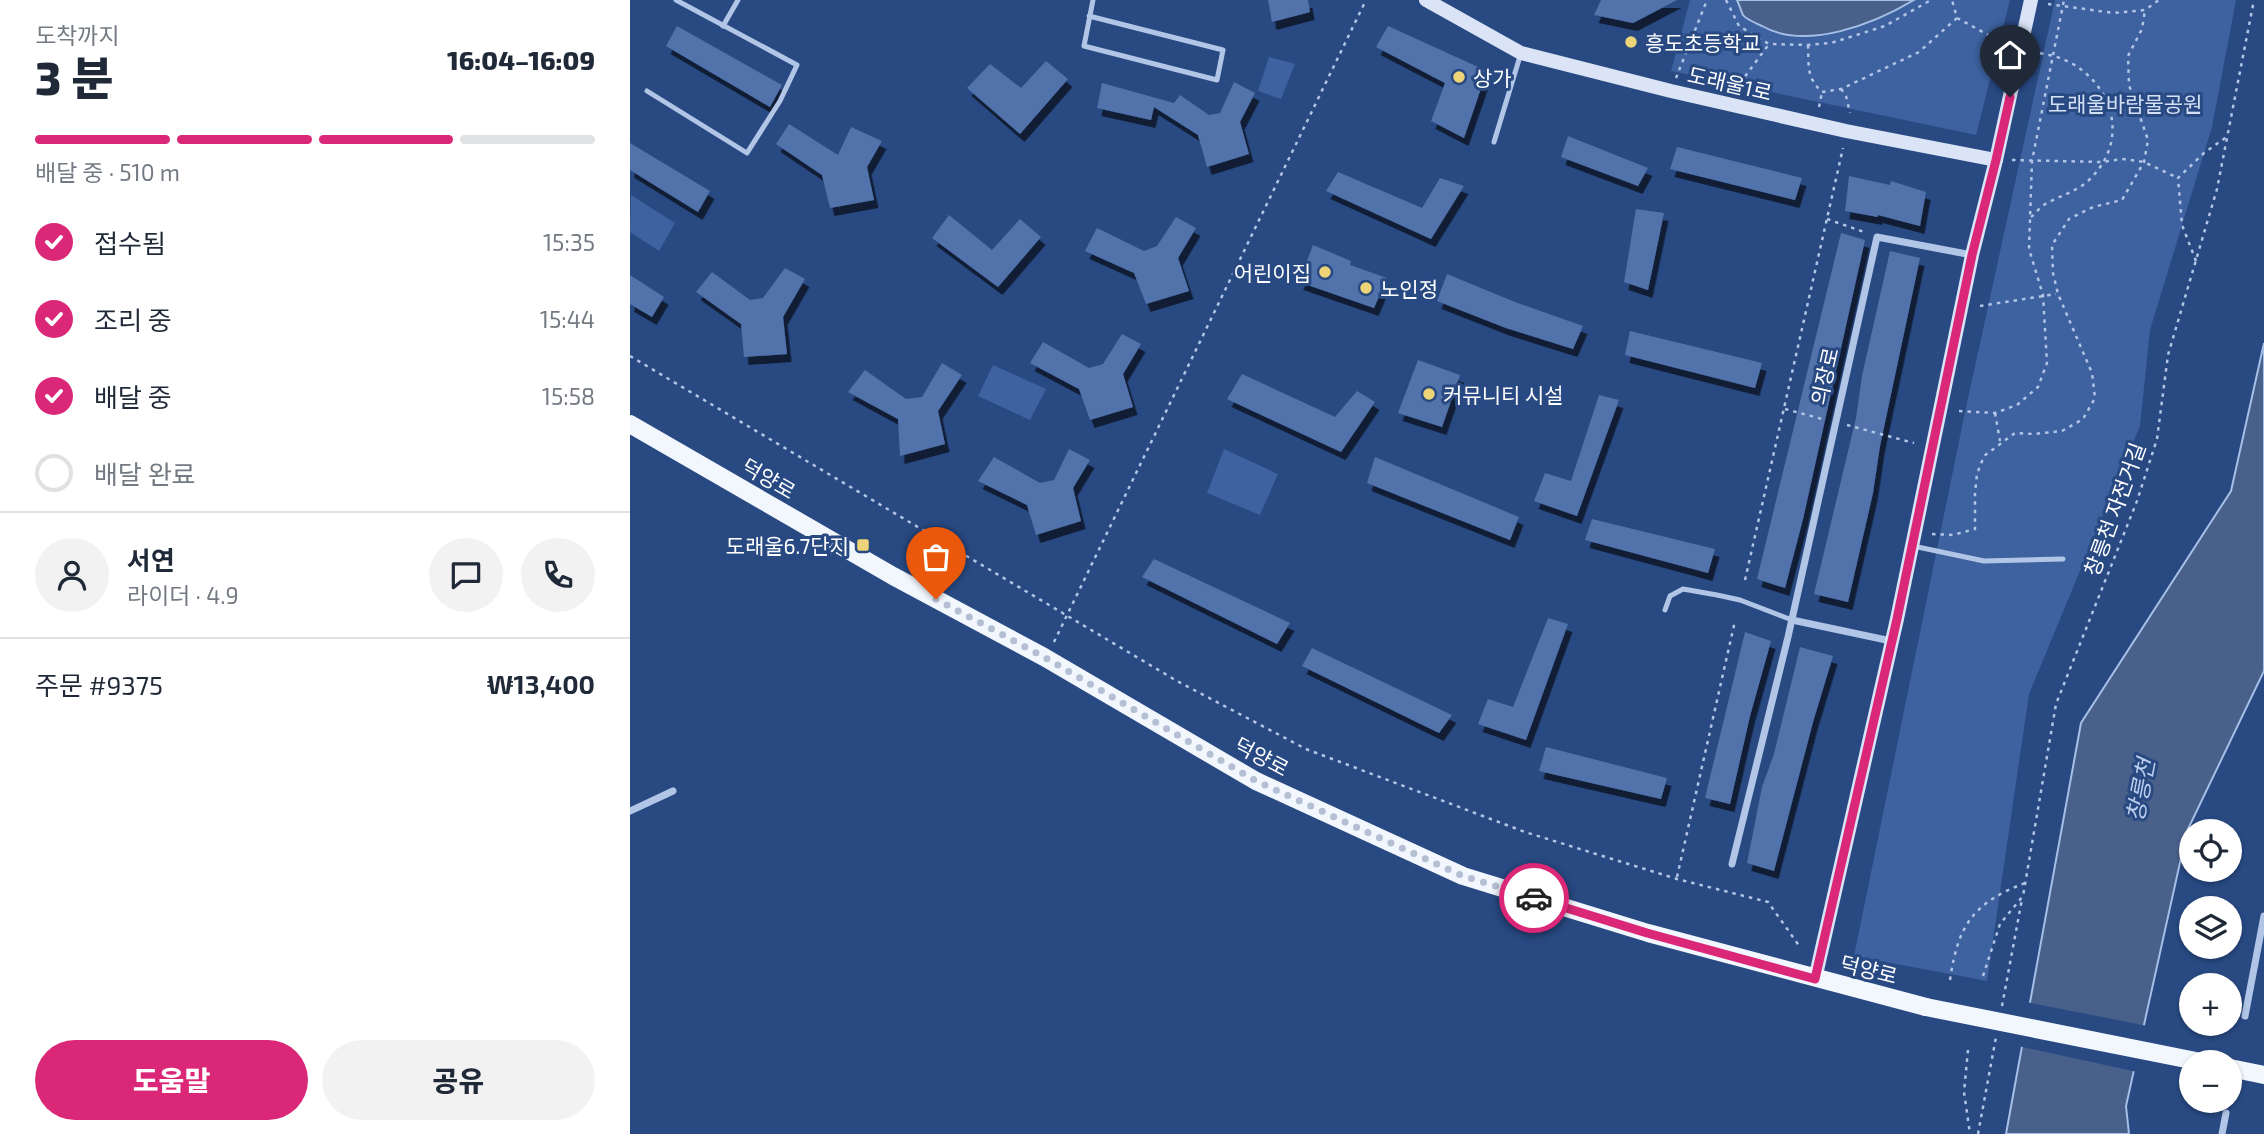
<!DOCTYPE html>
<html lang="ko">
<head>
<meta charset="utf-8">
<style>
	:root { --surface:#fff; --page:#f2f2f3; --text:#1f2937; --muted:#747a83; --line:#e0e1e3; --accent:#db2777 }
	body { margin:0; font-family:"Exo 2","Noto Sans KR",sans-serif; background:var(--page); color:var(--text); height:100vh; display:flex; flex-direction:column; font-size:26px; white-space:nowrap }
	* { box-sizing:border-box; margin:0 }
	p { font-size:23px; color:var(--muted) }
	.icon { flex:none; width:38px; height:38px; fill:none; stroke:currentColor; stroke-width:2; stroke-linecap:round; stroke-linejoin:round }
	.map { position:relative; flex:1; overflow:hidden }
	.panel { display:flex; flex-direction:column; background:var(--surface); width:630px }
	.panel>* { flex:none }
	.buttons { position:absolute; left:1549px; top:819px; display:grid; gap:14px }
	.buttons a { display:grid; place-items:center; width:63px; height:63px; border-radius:50%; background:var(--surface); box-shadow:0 2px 5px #0004; font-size:35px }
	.pin { position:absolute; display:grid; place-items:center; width:60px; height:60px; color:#fff; margin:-72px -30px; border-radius:50% 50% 50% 0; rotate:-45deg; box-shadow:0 0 7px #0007 }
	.pin .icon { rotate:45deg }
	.courier { position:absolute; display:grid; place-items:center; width:70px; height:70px; margin:-35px; border:5px solid #db2777; border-radius:50%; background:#fff; color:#222; box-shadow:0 2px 9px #0007 }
	.head em { font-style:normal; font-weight:800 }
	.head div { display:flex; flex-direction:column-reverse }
	.head { display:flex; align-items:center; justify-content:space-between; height:119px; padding:0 35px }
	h1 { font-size:46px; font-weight:800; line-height:52px }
	.bar { display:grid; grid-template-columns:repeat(4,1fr); gap:10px 7px; align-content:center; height:84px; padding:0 35px }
	.bar i { height:9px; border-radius:5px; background:var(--line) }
	.bar .selected { background:var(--accent) }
	.bar p { grid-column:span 4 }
	.line { display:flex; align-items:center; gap:18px; padding:0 35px; border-top:2px solid var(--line) }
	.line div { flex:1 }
	.round { display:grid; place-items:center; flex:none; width:74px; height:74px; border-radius:37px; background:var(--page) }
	ol { padding:0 35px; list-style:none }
	li { display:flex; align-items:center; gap:21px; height:77px }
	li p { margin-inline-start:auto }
	li .icon { padding:7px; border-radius:50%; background:var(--accent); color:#fff; stroke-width:4 }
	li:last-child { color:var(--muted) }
	li i { width:38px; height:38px; border:4px solid var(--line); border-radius:50% }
	.primary-button { display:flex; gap:14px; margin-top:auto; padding:14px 35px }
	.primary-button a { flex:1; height:80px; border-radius:42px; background:var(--accent); color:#fff; font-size:28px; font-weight:800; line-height:80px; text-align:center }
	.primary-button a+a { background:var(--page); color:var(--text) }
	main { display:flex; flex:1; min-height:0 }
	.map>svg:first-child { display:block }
	.green { fill:#3d629f }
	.water { fill:#49608a; stroke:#a6bfe7; stroke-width:2 }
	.pier { fill:#284982 }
	.building { fill:#5172aa; filter:url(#shadow) }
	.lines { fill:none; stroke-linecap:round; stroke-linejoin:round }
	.path { stroke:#b1c5e6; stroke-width:2.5; stroke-dasharray:3.5 5; stroke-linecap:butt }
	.lane { stroke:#b1c5e6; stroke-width:5 }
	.street { stroke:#b1c5e6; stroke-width:7 }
	.secondary { stroke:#dae4f6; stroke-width:14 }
	.primary { stroke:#f2f6fd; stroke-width:18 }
	.primary-bridge { stroke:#f2f6fd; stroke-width:18 }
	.done { stroke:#b4bfd3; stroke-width:7; stroke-dasharray:0 12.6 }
	.route { stroke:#db2777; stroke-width:9 }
	.poi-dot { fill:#eed478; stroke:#284982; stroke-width:2.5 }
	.labels { text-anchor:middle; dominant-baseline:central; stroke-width:6; stroke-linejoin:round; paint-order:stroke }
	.poi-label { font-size:21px; fill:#fff; stroke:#284982; text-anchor:start }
	.street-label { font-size:21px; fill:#fff; stroke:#284982 }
	.park-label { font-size:21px; fill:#d4e1f5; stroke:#284982 }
	.water-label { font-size:23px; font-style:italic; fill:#bccfee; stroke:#284982 }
</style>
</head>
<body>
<main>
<section class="panel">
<div class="head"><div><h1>3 분</h1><p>도착까지</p></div><em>16:04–16:09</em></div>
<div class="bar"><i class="selected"></i><i class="selected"></i><i class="selected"></i><i></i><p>배달 중 · 510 m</p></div>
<ol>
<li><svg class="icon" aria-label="check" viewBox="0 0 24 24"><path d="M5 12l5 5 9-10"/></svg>접수됨<p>15:35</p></li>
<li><svg class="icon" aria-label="check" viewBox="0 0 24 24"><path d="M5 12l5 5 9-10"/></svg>조리 중<p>15:44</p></li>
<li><svg class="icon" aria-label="check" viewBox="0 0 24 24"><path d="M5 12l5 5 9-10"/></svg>배달 중<p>15:58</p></li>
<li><i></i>배달 완료</li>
</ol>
<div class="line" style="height:126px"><a class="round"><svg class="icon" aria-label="person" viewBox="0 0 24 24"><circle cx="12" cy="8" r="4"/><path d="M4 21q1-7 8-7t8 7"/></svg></a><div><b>서연</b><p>라이더 · 4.9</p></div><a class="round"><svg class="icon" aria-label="chat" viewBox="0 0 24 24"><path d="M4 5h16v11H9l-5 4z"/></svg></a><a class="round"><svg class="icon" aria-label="phone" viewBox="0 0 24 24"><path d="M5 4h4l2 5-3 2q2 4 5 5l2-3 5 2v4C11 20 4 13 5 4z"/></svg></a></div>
<div class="line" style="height:91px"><div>주문 #9375</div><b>₩13,400</b></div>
<div class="primary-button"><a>도움말</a><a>공유</a></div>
</section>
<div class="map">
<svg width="1634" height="1134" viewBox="0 0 1634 1134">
	<defs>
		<filter id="shadow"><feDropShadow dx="4.5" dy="8" stdDeviation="0" flood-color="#0009"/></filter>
	</defs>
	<rect width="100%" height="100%" fill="#284982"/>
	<g class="green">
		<path d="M 1060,0 L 1380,0 L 1346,135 L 1041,71 Z"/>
		<path d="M 1425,0 L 1606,0 L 1582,127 L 1520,330 L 1510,426 L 1399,694 L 1357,981 L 1224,956 L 1335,412 Z"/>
		<path d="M 639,57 L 665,64 L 651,99 L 628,91 Z"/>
		<path d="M 1,195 L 45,223 L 29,251 L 0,232 Z"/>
		<path d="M 363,365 L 416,389 L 400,420 L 348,396 Z"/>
		<path d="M 594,449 L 648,474 L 630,515 L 577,493 Z"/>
	</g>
	<g class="water">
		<path d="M 1107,0 L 1284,0 C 1244,24 1176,51 1132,26 C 1126,23 1117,20 1113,15 C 1111,11 1109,4 1107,0 Z"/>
		<path d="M 1634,343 L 1634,671 L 1557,831 L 1496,1106 L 1499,1134 L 1376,1134 L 1451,723 L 1601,491 Z"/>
	</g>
	<path class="pier" d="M 1396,1002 L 1517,1026 L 1507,1072 L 1388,1046 Z"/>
	<g class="building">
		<path d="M 638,0 L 678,0 L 680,12 L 642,22 Z"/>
		<path d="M 971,0 L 1047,0 L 1003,23 L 964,15 Z"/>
		<path d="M 47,26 L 152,85 L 140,107 L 36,46 Z"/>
		<path d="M 758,26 L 857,71 L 834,138 L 801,121 L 815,83 L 746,47 Z"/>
		<path d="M 416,61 L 438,79 L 390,134 L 337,88 L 360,64 L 391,88 Z"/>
		<path d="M 604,82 L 625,93 L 610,122 L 619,154 L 577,167 L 568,135 L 524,107 L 521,120 L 467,108 L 472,83 L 544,103 L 550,95 L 579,115 L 590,113 Z"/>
		<path d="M 159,124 L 208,155 L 221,127 L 252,141 L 237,167 L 244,200 L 200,208 L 192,175 L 146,144 Z"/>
		<path d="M 938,136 L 1018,168 L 1008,186 L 931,157 Z"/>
		<path d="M 0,143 L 80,191 L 68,212 L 0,170 Z"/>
		<path d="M 1047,147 L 1172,178 L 1165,200 L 1040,169 Z"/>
		<path d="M 708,172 L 792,208 L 810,178 L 834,186 L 801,239 L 696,191 Z"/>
		<path d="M 1219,176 L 1260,185 L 1261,181 L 1296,192 L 1290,226 L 1248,215 L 1248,217 L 1215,211 Z"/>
		<path d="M 1006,209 L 1034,213 L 1018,290 L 994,282 Z"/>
		<path d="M 319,215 L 362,250 L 390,219 L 411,237 L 368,287 L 302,238 Z"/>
		<path d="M 546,217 L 566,228 L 548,258 L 559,291 L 516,304 L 504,273 L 455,251 L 467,228 L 514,251 L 527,246 Z"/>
		<path d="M 1211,233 L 1235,240 L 1173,519 L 1155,588 L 1127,579 Z"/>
		<path d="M 683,245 L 721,261 L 720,265 L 757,278 L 744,308 L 669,282 Z"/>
		<path d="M 1260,251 L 1290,258 L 1250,446 L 1243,493 L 1218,602 L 1184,594 L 1226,418 L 1232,376 Z"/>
		<path d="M 155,268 L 175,279 L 153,317 L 157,354 L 114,357 L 111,324 L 66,292 L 82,272 L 120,300 L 133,298 Z"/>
		<path d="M 817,274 L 885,302 L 953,326 L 943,349 L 876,328 L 807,301 Z"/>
		<path d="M 0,275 L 34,297 L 22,317 L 0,304 Z"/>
		<path d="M 1000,331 L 1132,363 L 1125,388 L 995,355 Z"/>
		<path d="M 492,334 L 511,344 L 493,374 L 503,407 L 460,420 L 449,389 L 400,363 L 413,342 L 459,368 L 473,364 Z"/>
		<path d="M 788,360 L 830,375 L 812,427 L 768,413 Z"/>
		<path d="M 312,363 L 332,375 L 308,411 L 315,444 L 270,456 L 268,419 L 218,392 L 235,370 L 276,399 L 292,397 Z"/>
		<path d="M 612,374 L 705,417 L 727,391 L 745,402 L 711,452 L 597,399 Z"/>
		<path d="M 969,395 L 989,400 L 947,516 L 904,501 L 915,473 L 941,481 Z"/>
		<path d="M 439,449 L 460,460 L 443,488 L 451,521 L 406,535 L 397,505 L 348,481 L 364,457 L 410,483 L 424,480 Z"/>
		<path d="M 745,457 L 889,517 L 880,540 L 737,483 Z"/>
		<path d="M 962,519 L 1085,549 L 1078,573 L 955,540 Z"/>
		<path d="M 524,559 L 660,623 L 647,644 L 512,577 Z"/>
		<path d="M 918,618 L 938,624 L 896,740 L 848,724 L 858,699 L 883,707 Z"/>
		<path d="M 1115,632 L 1141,641 L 1120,716 L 1100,804 L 1075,798 Z"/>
		<path d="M 1170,647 L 1203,656 L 1183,722 L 1144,871 L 1117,863 L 1132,787 L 1144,754 Z"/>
		<path d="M 682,648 L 822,715 L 809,733 L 672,666 Z"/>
		<path d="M 916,747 L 1037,778 L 1031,799 L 909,771 Z"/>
	</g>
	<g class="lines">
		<g class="path">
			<path d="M 1096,0 L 1109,26 L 1139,44 L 1178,45 L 1201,43 L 1255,26 L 1301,0"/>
			<path d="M 1418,4 L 1484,13 L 1515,10 L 1529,0"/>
			<path d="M 1327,18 L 1377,45"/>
			<path d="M 1178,45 C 1179,66 1176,77 1192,92 L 1211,89 L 1289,52 L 1327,18 L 1322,0"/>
			<path d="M 1046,78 L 1077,0"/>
			<path d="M 1211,89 L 1216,96 L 1220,113"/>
			<path d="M 1105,90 L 1139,44"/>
			<path d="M 1189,107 L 1192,92"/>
			<path d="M 1382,160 L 1472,162 L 1493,159 L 1514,162 L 1548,178"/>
			<path d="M 1401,217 C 1406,213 1411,206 1417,203 C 1432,195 1448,191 1460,179 C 1510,130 1470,58 1407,53"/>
			<path d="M 1197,219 L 1237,233"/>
			<path d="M 1566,261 L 1552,225 L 1548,178 L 1574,153 L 1598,136"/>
			<path d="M 1350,306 L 1426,294"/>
			<path d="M 0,356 L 547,681 L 676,749 L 895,832 L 1047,879 L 1138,902 L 1170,947"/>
			<path d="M 1155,409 L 1192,419"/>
			<path d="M 1329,411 L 1365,413 L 1387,405 L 1408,387 L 1417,363 L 1413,295 L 1399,249 L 1402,161 L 1434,0"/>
			<path d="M 1365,413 L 1370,441"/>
			<path d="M 1217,425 L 1284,443"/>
			<path d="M 1302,534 L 1323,535 L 1345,529 L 1345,493 L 1347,474 L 1354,456 L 1385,433 L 1404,434 L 1432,431 L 1453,419 L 1465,398 L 1462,373 L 1428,294 L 1423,273 L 1422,245 L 1439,219 L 1463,207 L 1492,200 L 1514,162 L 1518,140 L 1499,85 L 1498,56 L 1512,29 L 1515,10"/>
			<path d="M 1115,580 L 1213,148"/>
			<path d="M 424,642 L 736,0"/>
			<path d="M 1047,877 L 1105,621"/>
			<path d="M 1353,976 L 1370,924 L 1393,896 L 1426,704 L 1507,501 L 1527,439 L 1538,355 L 1587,189 L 1624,0"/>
			<path d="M 1320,980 C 1328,925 1343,903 1395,883"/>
			<path d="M 1372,1006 L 1392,899"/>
			<path d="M 1338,1050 L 1334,1092 L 1340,1134"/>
			<path d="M 1348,1134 L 1366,1037"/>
		</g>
		<g class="lane">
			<path d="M 459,16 L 593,50 L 587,80 L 454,46 L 463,0"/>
			<path d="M 93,26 L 108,0"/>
			<path d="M 17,91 L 117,153 L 150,101 L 167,65 L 46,0"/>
			<path d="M 864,142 L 891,53"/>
			<path d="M 1283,546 L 1354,561 L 1433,559"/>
			<path d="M 1035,610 L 1040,596 L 1053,589 L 1087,595 L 1110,600 L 1162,620"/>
		</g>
		<g class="street">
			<path d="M 1162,620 L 1261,641"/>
			<path d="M 0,811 L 43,791"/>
			<path d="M 1102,864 L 1158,637 L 1247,237 L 1342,255"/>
			<path d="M 1615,1016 L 1634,916"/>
			<path d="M 1592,1134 L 1596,1113"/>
		</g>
		<g class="secondary">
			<path d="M 796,0 L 891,53 L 1041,91 L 1216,131 L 1366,160"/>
			<path d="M 1185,979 L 1267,619 L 1342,255 L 1366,160 L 1401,0"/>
		</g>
		<g class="primary">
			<path d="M 0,424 L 263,576 L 414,657 L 626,781 L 833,876 L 1018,933 L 1296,1007"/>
			<path d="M 1600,1068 L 1634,1075"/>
		</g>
		<path class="primary-bridge" d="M 1296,1007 L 1571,1062"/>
	</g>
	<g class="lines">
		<path class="done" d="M 306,599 L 414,657 L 626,781 L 833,876 L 904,898"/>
		<path class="route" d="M 904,898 L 1017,933 L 1185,979 L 1267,619 L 1342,255 L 1366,160 L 1380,97"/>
	</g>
	<g class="poi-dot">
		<circle cx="1001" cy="42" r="7"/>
		<circle cx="829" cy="77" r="7"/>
		<circle cx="695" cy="272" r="7"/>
		<circle cx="736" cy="288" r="7"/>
		<circle cx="799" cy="394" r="7"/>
		<rect x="226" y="538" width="14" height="14" rx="3.5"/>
	</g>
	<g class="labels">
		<g class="poi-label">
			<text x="1015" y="42">흥도초등학교</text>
			<text x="843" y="77">상가</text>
			<text x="681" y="272" text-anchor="end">어린이집</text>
			<text x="750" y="288">노인정</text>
			<text x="813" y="394">커뮤니티 시설</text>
			<text x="219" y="545" text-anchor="end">도래울6.7단지</text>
		</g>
		<g class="street-label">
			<text transform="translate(1100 83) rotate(13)">도래울1로</text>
			<text transform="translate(1194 376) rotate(-77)">의장로</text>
			<text transform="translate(139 478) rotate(30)">덕양로</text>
			<text transform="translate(1484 509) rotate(-70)">창릉천 자전거길</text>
			<text transform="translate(632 756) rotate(28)">덕양로</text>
			<text transform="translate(1239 969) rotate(14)">덕양로</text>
		</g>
		<g class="park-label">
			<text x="1495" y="103">도래울바람물공원</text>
		</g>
		<g class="water-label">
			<text transform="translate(1510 790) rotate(-79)">창릉천</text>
		</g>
	</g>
</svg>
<div class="buttons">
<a><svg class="icon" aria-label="locate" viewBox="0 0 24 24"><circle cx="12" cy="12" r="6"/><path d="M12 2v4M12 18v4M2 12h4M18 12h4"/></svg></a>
<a><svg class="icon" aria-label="layers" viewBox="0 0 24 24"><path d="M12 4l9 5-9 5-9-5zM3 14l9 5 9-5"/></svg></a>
<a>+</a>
<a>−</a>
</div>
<div class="pin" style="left:306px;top:599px;background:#ea580c"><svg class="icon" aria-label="bag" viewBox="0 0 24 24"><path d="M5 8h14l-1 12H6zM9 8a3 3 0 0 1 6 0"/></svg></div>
<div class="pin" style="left:1380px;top:97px;background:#1f2937"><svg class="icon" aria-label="home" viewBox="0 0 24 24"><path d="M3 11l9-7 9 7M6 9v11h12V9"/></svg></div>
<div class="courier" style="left:904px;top:898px"><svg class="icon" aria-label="car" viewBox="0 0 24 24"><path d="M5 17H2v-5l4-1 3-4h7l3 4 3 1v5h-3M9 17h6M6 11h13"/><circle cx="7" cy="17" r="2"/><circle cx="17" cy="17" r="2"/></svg></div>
</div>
</main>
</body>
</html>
